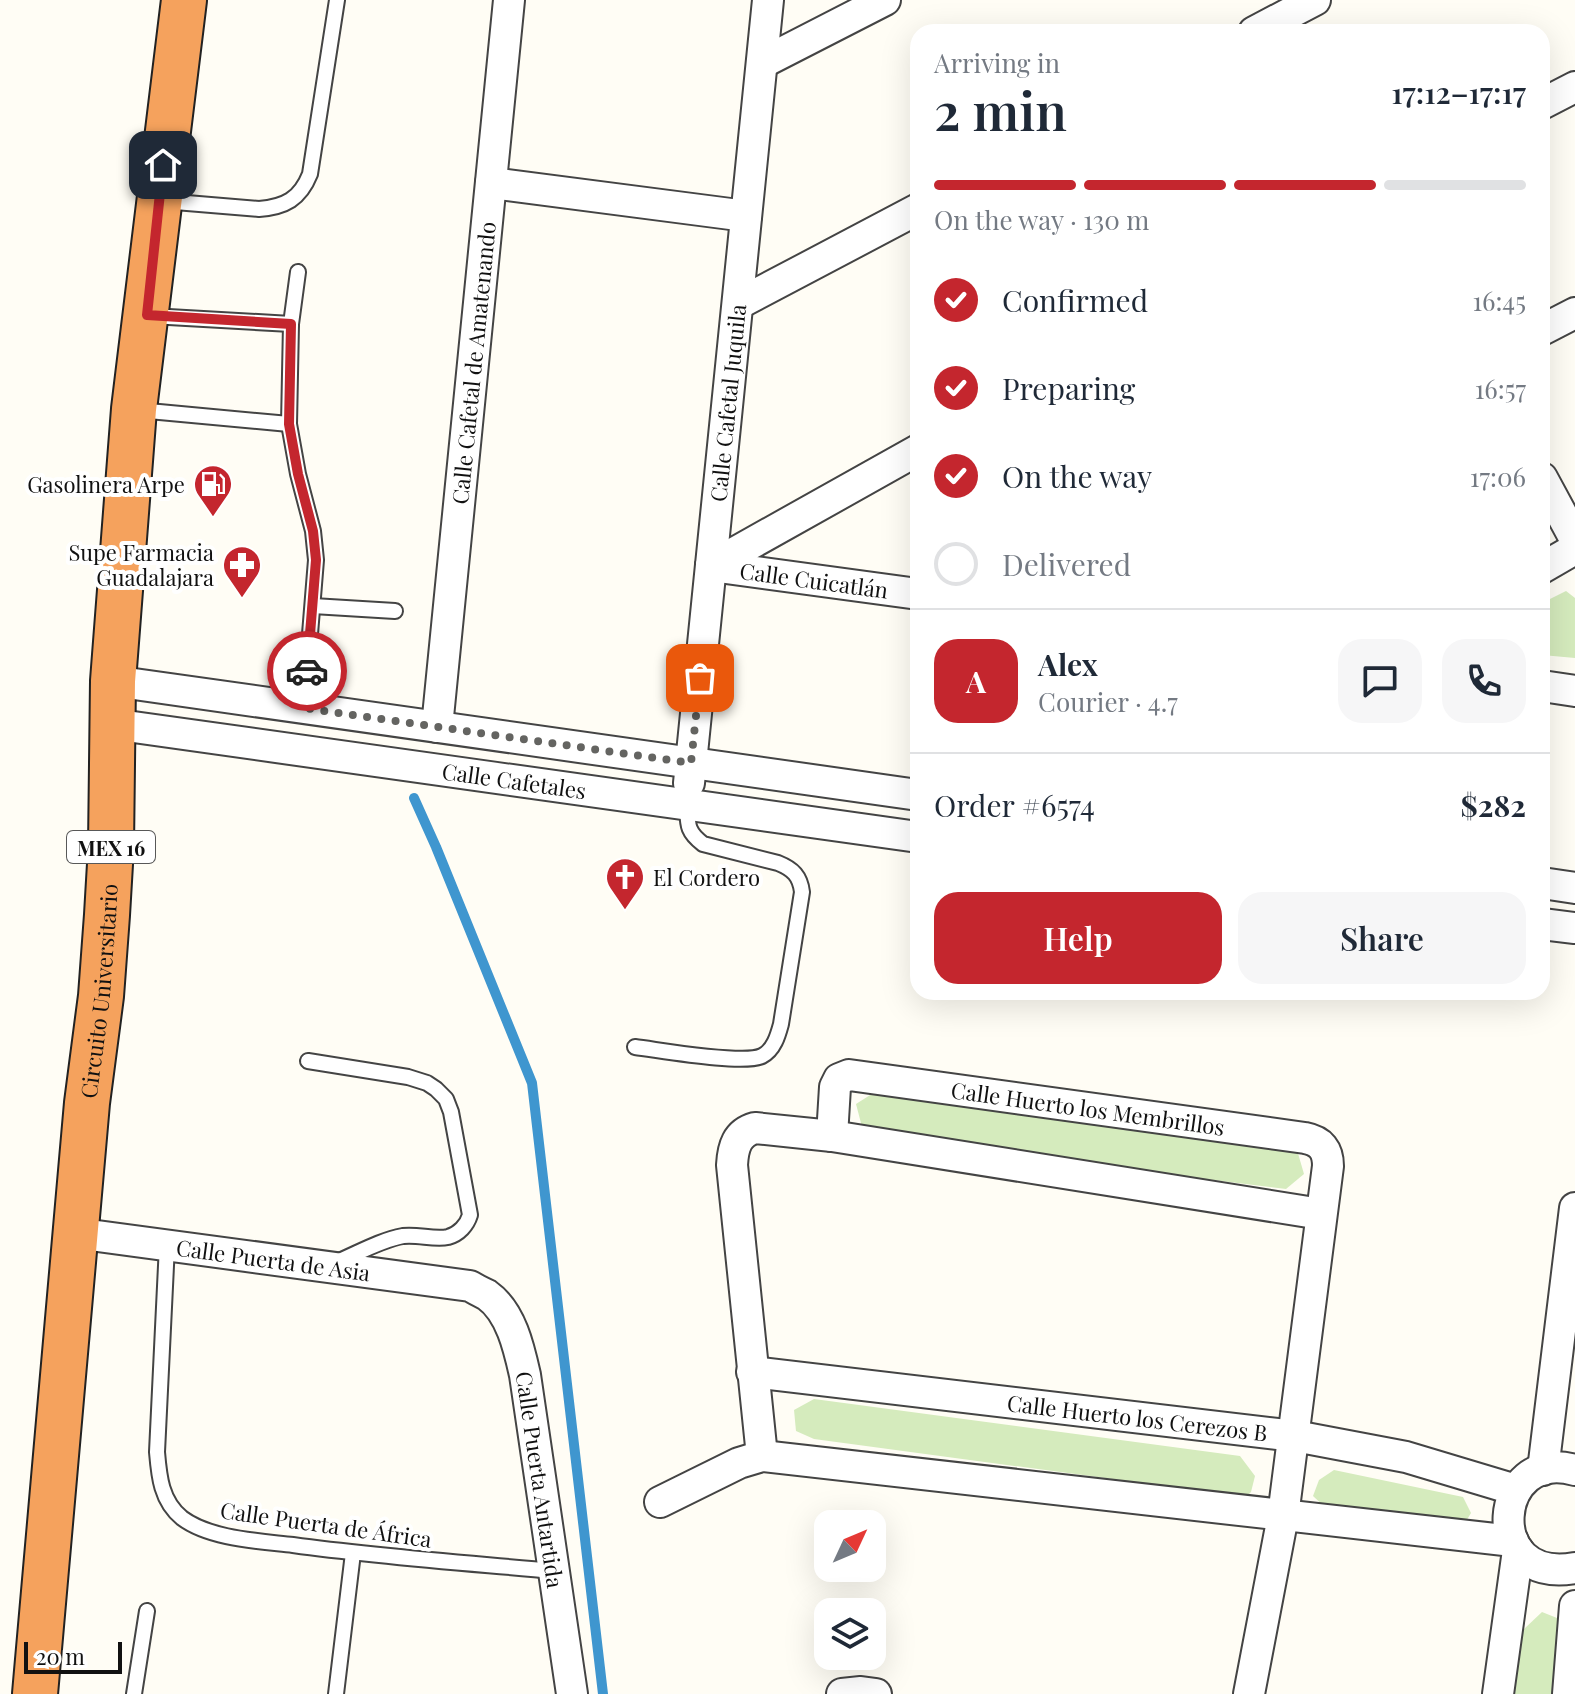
<!DOCTYPE html>
<html lang="en">
<head>
<meta charset="utf-8">
<style>
	:root { --surface:#fff; --page:#f6f6f7; --text:#1f2937; --muted:#747a83; --line:#e0e1e3; --accent:#c4262e }
	body { margin:0; font-family:"Playfair Display",serif; background:var(--page); color:var(--text); height:100vh; display:flex; flex-direction:column; font-size:30px; white-space:nowrap }
	* { box-sizing:border-box; margin:0 }
	p { font-size:26px; color:var(--muted) }
	.icon { flex:none; width:44px; height:44px; fill:none; stroke:currentColor; stroke-width:2; stroke-linecap:round; stroke-linejoin:round }
	.map { position:relative; flex:1; overflow:hidden }
	.drawer { position:absolute; left:910px; top:24px; width:640px; height:976px; display:flex; flex-direction:column; background:var(--surface); border-radius:24px; box-shadow:0 8px 32px #0002 }
	.drawer>* { flex:none }
	.needle { width:52px; rotate:46deg }
	.buttons { position:absolute; left:814px; top:1510px; display:grid; gap:16px }
	.buttons a { display:grid; place-items:center; width:72px; height:72px; border-radius:16px; background:var(--surface); box-shadow:0 8px 32px #0002; font-size:40px }
	.scale { position:absolute; left:24px; bottom:20px; width:98px; box-sizing:border-box; padding-left:8px; border:4px solid #111; border-top:0; font-size:22px; line-height:28px; white-space:nowrap; color:#111; -webkit-text-stroke:6px #fff; paint-order:stroke }
	.pin { position:absolute; display:grid; place-items:center; width:68px; height:68px; color:#fff; margin:-34px; border-radius:16px; box-shadow:0 4px 12px #0006 }
	.courier { position:absolute; display:grid; place-items:center; width:80px; height:80px; margin:-40px; border:6px solid #c4262e; border-radius:50%; background:#fff; color:#222; box-shadow:0 2px 10px #0007 }
	.overview em { font-style:normal; font-weight:600 }
	.overview div { display:flex; flex-direction:column-reverse }
	.overview { display:flex; align-items:center; justify-content:space-between; height:136px; padding:0 24px }
	h1 { font-size:52px; font-weight:600; line-height:60px }
	.bar { display:grid; grid-template-columns:repeat(4,1fr); gap:12px 8px; align-content:center; height:96px; padding:0 24px }
	.bar i { height:10px; border-radius:6px; background:var(--line) }
	.bar .selected { background:var(--accent) }
	.bar p { grid-column:span 4 }
	.line { display:flex; align-items:center; gap:20px; padding:0 24px; border-top:2px solid var(--line) }
	.line div { flex:1 }
	.round { display:grid; place-items:center; flex:none; width:84px; height:84px; border-radius:24px; background:var(--page) }
	ol { padding:0 24px; list-style:none }
	li { display:flex; align-items:center; gap:24px; height:88px }
	li p { margin-inline-start:auto }
	li .icon { padding:8px; border-radius:50%; background:var(--accent); color:#fff; stroke-width:4 }
	li:last-child { color:var(--muted) }
	li i { width:44px; height:44px; border:4px solid var(--line); border-radius:50% }
	.button { display:flex; gap:16px; margin-top:auto; padding:16px 24px }
	.button a { flex:1; height:92px; border-radius:24px; background:var(--accent); color:#fff; font-size:32px; font-weight:600; line-height:92px; text-align:center }
	.button a+a { background:var(--page); color:var(--text) }
	.map>svg:first-child { display:block }
	.green { fill:#d5ebbd }
	.lines { fill:none; stroke-linecap:round; stroke-linejoin:round }
	.stream { stroke:#3f96cf; stroke-width:10 }
	.lane-casing { stroke:#444; stroke-width:18 }
	.street-casing { stroke:#444; stroke-width:34 }
	.highway-casing { stroke:#222; stroke-width:48 }
	.lane { stroke:#fff; stroke-width:14 }
	.street { stroke:#fff; stroke-width:30 }
	.highway { stroke:#f5a25d; stroke-width:44 }
	.done { stroke:#646461; stroke-width:8; stroke-dasharray:0 14.4 }
	.route { stroke:#c4262e; stroke-width:10 }
	.labels { text-anchor:middle; dominant-baseline:central; stroke-width:8; stroke-linejoin:round; paint-order:stroke }
	.shield { fill:#fff; stroke:#585858; stroke-width:2 }
	.shield-label { font-size:20px; font-weight:bold; fill:#111 }
	.street-label { font-size:22px; fill:#111; stroke:#fff }
	.poi-label { font-size:22px; fill:#111; stroke:#fff; text-anchor:end }
</style>
</head>
<body>
<div class="map">
<svg width="1575" height="1694" viewBox="0 0 1575 1694">
	<rect width="100%" height="100%" fill="#fffdf5"/>
	<g class="green">
		<path d="M 1566,591 L 1575,598 L 1575,658 L 1542,655 L 1542,603 Z"/>
		<path d="M 878,1090 L 1297,1150 L 1304,1174 L 1286,1189 L 880,1139 L 862,1127 L 856,1104 Z"/>
		<path d="M 814,1399 L 1240,1456 L 1255,1476 L 1251,1492 L 1246,1497 L 814,1439 L 796,1431 L 794,1410 Z"/>
		<path d="M 1334,1470 L 1463,1497 L 1471,1513 L 1465,1523 L 1327,1509 L 1313,1496 L 1319,1480 Z"/>
		<path d="M 1542,1612 L 1557,1618 L 1564,1632 L 1555,1694 L 1513,1694 L 1522,1631 Z"/>
	</g>
	<g class="lines">
		<path class="stream" d="M 414,798 L 436,847 L 532,1083 L 603,1694"/>
		<g class="lane-casing">
			<g id="lane">
				<path d="M 163,201 L 259,209 C 285,207 300,199 310,174 L 337,0"/>
				<path d="M 298,272 L 291,324 L 289,424 L 298,474 L 313,531 L 316,560 L 304,708"/>
				<path d="M 151,316 L 291,324"/>
				<path d="M 138,410 L 289,424"/>
				<path d="M 313,606 L 395,611"/>
				<path d="M 635,1047 C 660,1050 743,1065 762,1056 C 774,1050 778,1035 781,1024 L 802,892 C 800,876 793,869 778,863 L 703,844 C 686,831 688,824 687,804"/>
				<path d="M 308,1061 L 408,1077 L 427,1083 L 436,1089 L 446,1099 L 451,1112 L 470,1215 C 467,1225 459,1234 448,1237 C 434,1240 418,1234 403,1236 C 381,1240 358,1253 337,1262"/>
				<path d="M 167,1245 L 157,1452 C 159,1476 161,1501 182,1518 C 210,1539 259,1541 293,1545 C 380,1557 467,1563 554,1571"/>
				<path d="M 134,1694 L 147,1611"/>
				<path d="M 336,1694 L 353,1553"/>
			</g>
		</g>
		<g class="street-casing">
			<g id="street">
				<path d="M 1254,32 L 1315,0"/>
				<path d="M 762,63 L 885,0"/>
				<path d="M 1542,104 L 1575,87"/>
				<path d="M 491,183 L 746,216"/>
				<path d="M 738,304 L 918,209"/>
				<path d="M 1542,330 L 1575,313"/>
				<path d="M 1542,478 L 1575,539"/>
				<path d="M 711,566 L 918,450"/>
				<path id="s1" d="M 711,566 L 918,594"/>
				<path d="M 1542,568 L 1575,549"/>
				<path d="M 113,681 L 918,795"/>
				<path d="M 1542,686 L 1575,691"/>
				<path id="s2" d="M 112,724 L 918,837"/>
				<path id="s3" d="M 437,727 L 509,0"/>
				<path id="s4" d="M 689,783 L 768,0"/>
				<path d="M 1542,883 L 1575,888"/>
				<path d="M 1542,924 L 1575,928"/>
				<path id="s5" d="M 832,1136 L 835,1087 L 839,1079 L 849,1075 L 1305,1138 C 1321,1141 1328,1150 1328,1166 L 1283,1516 L 1249,1694"/>
				<path id="s6" d="M 75,1233 L 470,1286 C 475,1289 481,1292 487,1295 C 511,1312 519,1348 525,1375 L 572,1694"/>
				<path id="s7" d="M 752,1372 L 1295,1436 L 1406,1457 L 1516,1490"/>
				<path d="M 762,1456 L 732,1165 C 733,1147 737,1133 755,1128 L 832,1136 L 1321,1214"/>
				<path d="M 1543,1470 L 1575,1208"/>
				<path d="M 1575,1470 C 1493,1446 1480,1585 1575,1568"/>
				<path d="M 660,1502 L 739,1463 L 762,1456 L 1513,1541"/>
				<path d="M 842,1694 L 861,1692 L 876,1694"/>
				<path d="M 1498,1694 L 1518,1550"/>
				<path d="M 1568,1694 L 1575,1606"/>
			</g>
		</g>
		<g class="highway-casing">
			<g id="highway">
				<path id="s8" d="M 35,1694 L 87,1103 L 101,996 L 107,915 L 111,847 L 113,681 L 134,409 L 184,0"/>
			</g>
		</g>
		<use href="#lane" class="lane"/>
		<use href="#street" class="street"/>
		<use href="#highway" class="highway"/>
	</g>
	<g class="lines">
		<path class="done" d="M 307,671 L 304,708 L 691,763 L 700,678"/>
		<path class="route" d="M 163,165 L 147,315 L 291,324 L 289,424 L 298,474 L 313,531 L 316,560 L 307,671"/>
	</g>
	<defs>
		<g id="fuel-pin" transform="scale(2)"><path d="M0 17L-7.5 6A9.5 9.5 0 1 1 7.5 6Z" fill="#c4262e" stroke="#fff"/><path d="M-5.5-6h7V0h2V4h1.3V-2.5L3-4.5l.8-.8L6-3V5H2.5V1h-1V6h-7ZM-4.2-4.7v3.2H.2V-4.7Z" fill="#fff"/></g>
		<g id="pharmacy-pin" transform="scale(2)"><path d="M0 17L-7.5 6A9.5 9.5 0 1 1 7.5 6Z" fill="#c4262e" stroke="#fff"/><path d="M-2-6h4v4h4v4h-4v4h-4v-4h-4v-4h4Z" fill="#fff"/></g>
		<g id="church-pin" transform="scale(2)"><path d="M0 17L-7.5 6A9.5 9.5 0 1 1 7.5 6Z" fill="#c4262e" stroke="#fff"/><path d="M-1.2-6h2.4v3.5h3.3v2.4h-3.3V6h-2.4V-.1h-3.3v-2.4h3.3Z" fill="#fff"/></g>
	</defs>
	<g fill-rule="evenodd">
		<use href="#fuel-pin" x="213" y="484"/>
		<use href="#pharmacy-pin" x="242" y="565"/>
		<use href="#church-pin" x="625" y="877"/>
	</g>
	<g class="labels">
		<rect class="shield" x="67" y="831" width="88" height="32" rx="6"/>
		<g class="shield-label">
			<text x="111" y="847">MEX 16</text>
		</g>
		<g class="street-label">
			<text stroke="none"><textPath href="#s3" startOffset="366">Calle Cafetal de Amatenando</textPath></text>
			<text stroke="none"><textPath href="#s4" startOffset="382">Calle Cafetal Juquila</textPath></text>
			<text stroke="none"><textPath href="#s1" startOffset="104">Calle Cuicatlán</textPath></text>
			<text stroke="none"><textPath href="#s2" startOffset="406">Calle Cafetales</textPath></text>
			<text stroke="none"><textPath href="#s8" startOffset="706">Circuito Universitario</textPath></text>
			<text stroke="none"><textPath href="#s5" startOffset="310">Calle Huerto los Membrillos</textPath></text>
			<text stroke="none"><textPath href="#s6" startOffset="200">Calle Puerta de Asia</textPath></text>
			<text stroke="none"><textPath href="#s7" startOffset="388">Calle Huerto los Cerezos B</textPath></text>
			<text stroke="none"><textPath href="#s6" startOffset="614">Calle Puerta Antartida</textPath></text>
			<text transform="translate(326 1524) rotate(8)">Calle Puerta de África</text>
		</g>
		<g class="poi-label">
			<text x="185" y="484">Gasolinera Arpe</text>
			<text x="214" y="552">Supe Farmacia<tspan x="214" dy="25">Guadalajara</tspan></text>
			<text x="653" y="877" text-anchor="start">El Cordero</text>
		</g>
	</g>
</svg>
<div class="buttons">
<a><svg class="needle" viewBox="-14 -14 28 28"><path d="M0-13l5 13h-10z" fill="#e53935"/><path d="M0 13l5-13h-10z" fill="#747a83"/></svg></a>
<a><svg class="icon" aria-label="layers" viewBox="0 0 24 24"><path d="M12 4l9 5-9 5-9-5zM3 14l9 5 9-5"/></svg></a>
</div>
<div class="scale">20 m</div>
<div class="pin" style="left:700px;top:678px;background:#ea580c"><svg class="icon" aria-label="bag" viewBox="0 0 24 24"><path d="M5 8h14l-1 12H6zM9 8a3 3 0 0 1 6 0"/></svg></div>
<div class="pin" style="left:163px;top:165px;background:#1f2937"><svg class="icon" aria-label="home" viewBox="0 0 24 24"><path d="M3 11l9-7 9 7M6 9v11h12V9"/></svg></div>
<div class="courier" style="left:307px;top:671px"><svg class="icon" aria-label="car" viewBox="0 0 24 24"><path d="M5 17H2v-5l4-1 3-4h7l3 4 3 1v5h-3M9 17h6M6 11h13"/><circle cx="7" cy="17" r="2"/><circle cx="17" cy="17" r="2"/></svg></div>
<section class="drawer">
<div class="overview"><div><h1>2 min</h1><p>Arriving in</p></div><em>17:12–17:17</em></div>
<div class="bar"><i class="selected"></i><i class="selected"></i><i class="selected"></i><i></i><p>On the way · 130 m</p></div>
<ol>
<li><svg class="icon" aria-label="check" viewBox="0 0 24 24"><path d="M5 12l5 5 9-10"/></svg>Confirmed<p>16:45</p></li>
<li><svg class="icon" aria-label="check" viewBox="0 0 24 24"><path d="M5 12l5 5 9-10"/></svg>Preparing<p>16:57</p></li>
<li><svg class="icon" aria-label="check" viewBox="0 0 24 24"><path d="M5 12l5 5 9-10"/></svg>On the way<p>17:06</p></li>
<li><i></i>Delivered</li>
</ol>
<div class="line" style="height:144px"><b class="round" style="background:var(--accent);color:#fff">A</b><div><b>Alex</b><p>Courier · 4.7</p></div><a class="round"><svg class="icon" aria-label="chat" viewBox="0 0 24 24"><path d="M4 5h16v11H9l-5 4z"/></svg></a><a class="round"><svg class="icon" aria-label="phone" viewBox="0 0 24 24"><path d="M5 4h4l2 5-3 2q2 4 5 5l2-3 5 2v4C11 20 4 13 5 4z"/></svg></a></div>
<div class="line" style="height:104px"><div>Order #6574</div><b>$282</b></div>
<div class="button"><a>Help</a><a>Share</a></div>
</section>
</div>
</body>
</html>
